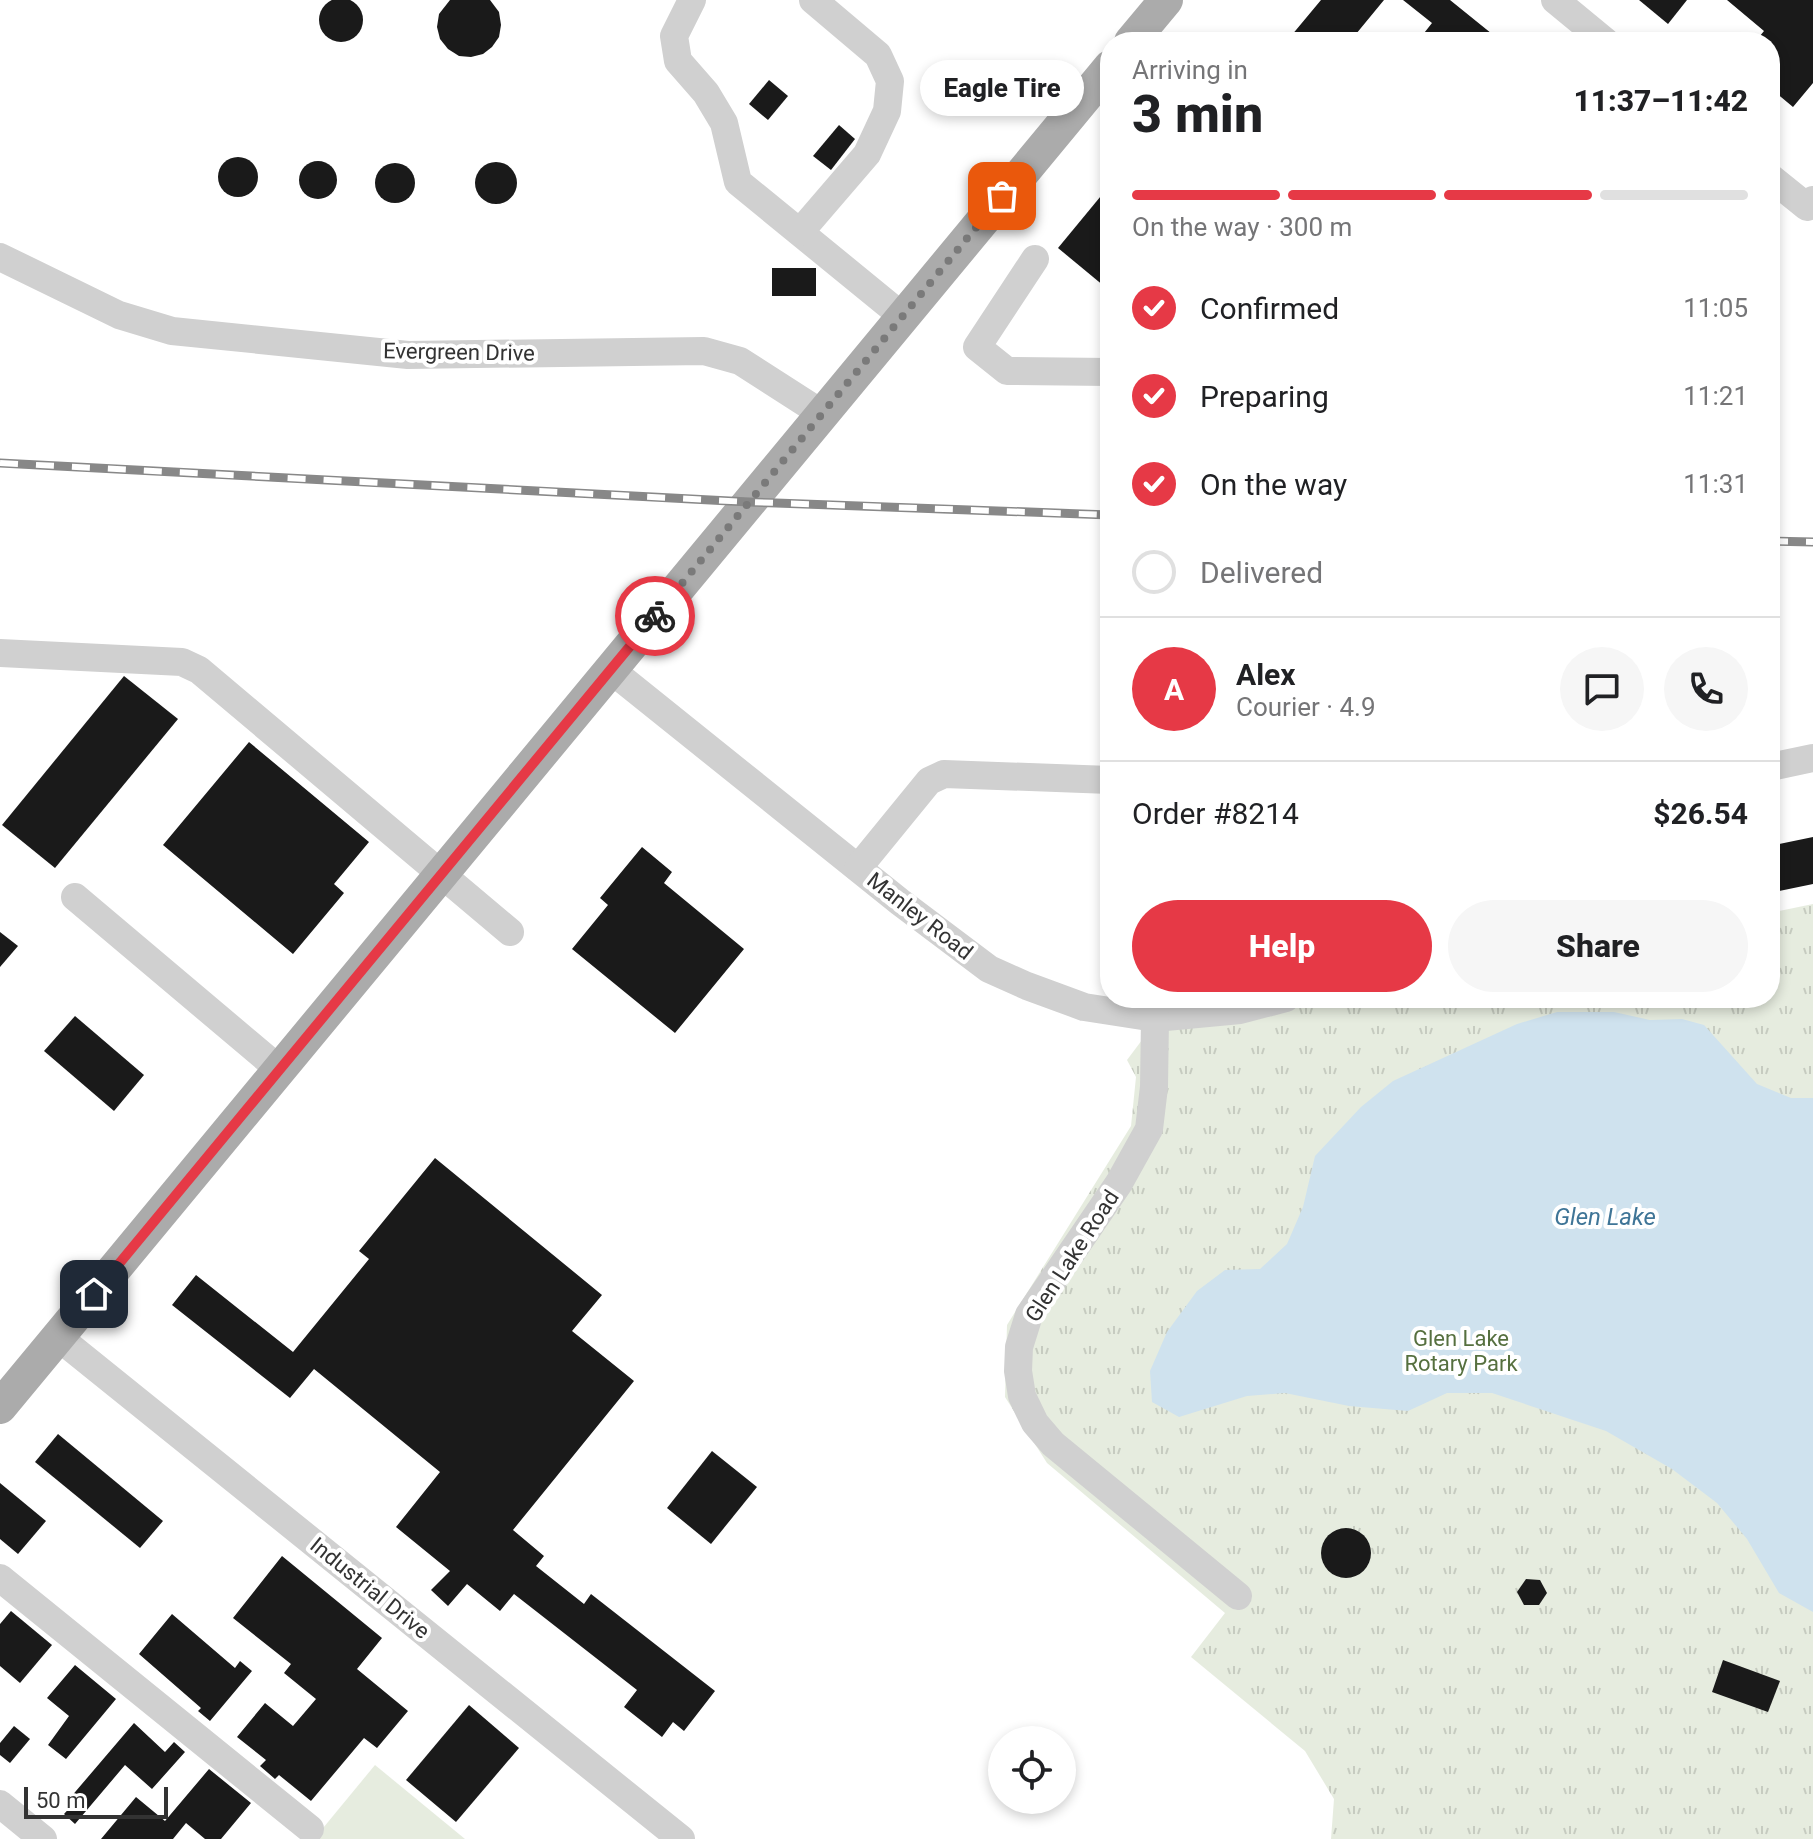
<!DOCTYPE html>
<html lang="en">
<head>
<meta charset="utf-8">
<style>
	:root { --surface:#fff; --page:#f6f6f6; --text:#202124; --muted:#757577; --line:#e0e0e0; --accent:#e63946 }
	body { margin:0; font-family:Roboto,sans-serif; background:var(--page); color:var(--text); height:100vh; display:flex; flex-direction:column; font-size:30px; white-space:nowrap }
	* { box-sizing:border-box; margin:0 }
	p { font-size:26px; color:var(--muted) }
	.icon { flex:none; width:44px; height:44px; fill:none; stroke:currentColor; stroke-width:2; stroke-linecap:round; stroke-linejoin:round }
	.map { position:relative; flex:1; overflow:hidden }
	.panel { position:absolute; left:1100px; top:32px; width:680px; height:976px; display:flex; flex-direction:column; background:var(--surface); border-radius:32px; box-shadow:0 4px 12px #0003 }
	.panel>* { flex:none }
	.tools { position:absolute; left:988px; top:1726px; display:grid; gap:16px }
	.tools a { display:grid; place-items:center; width:88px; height:88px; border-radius:50%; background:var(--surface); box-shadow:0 4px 12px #0003; font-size:40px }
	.scale { position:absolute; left:24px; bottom:20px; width:144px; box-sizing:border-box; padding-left:8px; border:4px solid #333; border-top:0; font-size:22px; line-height:28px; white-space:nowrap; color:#333; -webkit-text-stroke:6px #fff; paint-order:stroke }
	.pin { position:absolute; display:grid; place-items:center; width:68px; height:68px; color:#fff; margin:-34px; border-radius:16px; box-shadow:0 4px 12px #0006 }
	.courier { position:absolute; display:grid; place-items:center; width:80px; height:80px; margin:-40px; border:6px solid #e63946; border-radius:50%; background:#fff; color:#222; box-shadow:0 2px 10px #0007 }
	.bubble { position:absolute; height:56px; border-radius:28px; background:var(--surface); box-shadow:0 4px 12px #0003; font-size:26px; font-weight:800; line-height:56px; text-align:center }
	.head em { font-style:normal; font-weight:800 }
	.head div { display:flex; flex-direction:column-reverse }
	.head { display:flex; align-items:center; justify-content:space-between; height:136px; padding:0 32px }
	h1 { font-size:52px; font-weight:800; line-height:60px }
	.bar { display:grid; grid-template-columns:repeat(4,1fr); gap:12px 8px; align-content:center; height:96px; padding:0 32px }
	.bar i { height:10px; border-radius:6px; background:var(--line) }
	.bar .active { background:var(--accent) }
	.bar p { grid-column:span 4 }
	.line { display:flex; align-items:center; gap:20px; padding:0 32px; border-top:2px solid var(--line) }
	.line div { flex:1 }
	.round { display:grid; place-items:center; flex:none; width:84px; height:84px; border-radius:42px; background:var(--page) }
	ol { padding:0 32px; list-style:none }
	li { display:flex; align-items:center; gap:24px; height:88px }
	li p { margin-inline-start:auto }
	li .icon { padding:8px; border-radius:50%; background:var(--accent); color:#fff; stroke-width:4 }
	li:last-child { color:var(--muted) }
	li i { width:44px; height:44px; border:4px solid var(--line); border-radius:50% }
	.cta { display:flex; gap:16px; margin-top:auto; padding:16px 32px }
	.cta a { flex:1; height:92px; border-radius:48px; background:var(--accent); color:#fff; font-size:32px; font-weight:800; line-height:92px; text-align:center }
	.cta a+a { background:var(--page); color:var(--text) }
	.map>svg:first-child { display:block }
	.grass { fill:#e6ecdf }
	.park { fill:url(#park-tufts) }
	.water { fill:#cfe2ee }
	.building { fill:#1a1a1a }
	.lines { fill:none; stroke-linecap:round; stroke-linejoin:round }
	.minor { stroke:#d0d0d0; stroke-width:28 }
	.major { stroke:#ababab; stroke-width:34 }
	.rail-casing { stroke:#888; stroke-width:9 }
	.rail { stroke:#fff; stroke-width:6; stroke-dasharray:18; stroke-linecap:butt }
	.done { stroke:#7a7a7a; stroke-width:8; stroke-dasharray:0 14.4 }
	.route { stroke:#e63946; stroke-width:10 }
	.labels { text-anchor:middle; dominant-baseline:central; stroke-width:8; stroke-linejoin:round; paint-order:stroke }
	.street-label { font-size:22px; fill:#333; stroke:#fff }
	.park-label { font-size:22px; fill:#56703f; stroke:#fff }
	.water-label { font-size:24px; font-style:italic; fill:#3f7597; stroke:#fff }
</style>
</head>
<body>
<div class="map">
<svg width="1813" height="1839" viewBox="0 0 1813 1839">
	<defs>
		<pattern id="park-tufts" width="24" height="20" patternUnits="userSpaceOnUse" patternTransform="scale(2)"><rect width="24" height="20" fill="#e6ecdf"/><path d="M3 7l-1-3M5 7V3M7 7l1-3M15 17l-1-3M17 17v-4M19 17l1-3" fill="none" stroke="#c6cbc0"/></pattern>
	</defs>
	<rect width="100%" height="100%" fill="#fff"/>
	<path class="grass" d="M 375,1765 L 465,1839 L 314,1839 Z"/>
	<path class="park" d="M 1813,904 L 1813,1839 L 1331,1839 L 1334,1799 L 1305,1751 L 1191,1657 L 1225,1613 L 1047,1463 L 1005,1397 L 1007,1325 L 1131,1126 L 1136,1077 L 1127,1060 L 1169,1004 L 1191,998 L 1770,998 L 1770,913 Z"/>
	<path class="water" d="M 1557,1012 L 1614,1012 L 1650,1020 L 1682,1019 L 1704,1025 L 1757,1084 L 1791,1098 L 1813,1098 L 1813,1612 L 1779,1593 L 1747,1539 L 1717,1503 L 1672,1469 L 1606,1431 L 1492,1393 L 1447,1393 L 1408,1411 L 1349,1406 L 1285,1393 L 1247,1396 L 1179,1417 L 1152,1402 L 1150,1371 L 1167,1332 L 1197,1291 L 1225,1270 L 1260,1269 L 1287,1244 L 1303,1207 L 1315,1156 L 1361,1107 L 1393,1081 L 1517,1024 Z"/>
	<g class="building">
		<circle cx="341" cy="20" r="22"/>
		<path d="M 450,0 L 490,0 L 499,12 L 501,25 L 499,37 L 492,47 L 483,54 L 471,57 L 459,56 L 448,49 L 440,39 L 437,27 L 439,14 Z"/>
		<path d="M 1321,0 L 1384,0 L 1356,34 L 1366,42 L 1286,42 Z"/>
		<path d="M 1403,0 L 1450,0 L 1502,42 L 1417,42 L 1432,23 Z"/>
		<path d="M 1639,0 L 1687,0 L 1668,24 Z"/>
		<path d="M 1727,0 L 1813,0 L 1813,83 L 1793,107 L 1770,88 L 1770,42 L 1755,42 L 1764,31 Z"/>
		<path d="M 769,80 L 788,96 L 768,120 L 749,104 Z"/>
		<path d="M 839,125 L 855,139 L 831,170 L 813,156 Z"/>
		<circle cx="238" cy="177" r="20"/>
		<circle cx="318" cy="180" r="19"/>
		<circle cx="496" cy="183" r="21"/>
		<circle cx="395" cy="183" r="20"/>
		<path d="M 1110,185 L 1110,291 L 1058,248 Z"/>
		<rect x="772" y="268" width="44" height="28"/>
		<path d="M 124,676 L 178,719 L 55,868 L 2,825 Z"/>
		<path d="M 249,742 L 369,842 L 334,884 L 344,893 L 293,954 L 163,845 Z"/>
		<path d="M 1813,837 L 1813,884 L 1770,893 L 1770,846 Z"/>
		<path d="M 642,847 L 672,872 L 664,883 L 744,949 L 675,1033 L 572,949 L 608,905 L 600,898 Z"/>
		<path d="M 0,932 L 18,946 L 0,967 Z"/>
		<path d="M 75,1016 L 144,1075 L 114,1111 L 44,1051 Z"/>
		<path d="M 435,1158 L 602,1295 L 572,1331 L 634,1381 L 513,1530 L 544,1556 L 536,1566 L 584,1604 L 591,1594 L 715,1691 L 684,1731 L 673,1722 L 662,1737 L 624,1707 L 637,1690 L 514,1594 L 500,1611 L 467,1584 L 448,1606 L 431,1590 L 450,1571 L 396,1527 L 440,1472 L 314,1369 L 290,1398 L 172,1305 L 196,1275 L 293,1352 L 369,1259 L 359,1251 Z"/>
		<path d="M 58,1434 L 163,1521 L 140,1548 L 35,1462 Z"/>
		<path d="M 712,1451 L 757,1487 L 711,1544 L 667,1508 Z"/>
		<path d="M 0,1483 L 46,1521 L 18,1554 L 0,1539 Z"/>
		<circle cx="1346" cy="1553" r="25"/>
		<path d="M 282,1556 L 382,1638 L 357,1669 L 408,1711 L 377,1748 L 364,1738 L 311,1801 L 279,1775 L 275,1779 L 260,1766 L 266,1760 L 237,1737 L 265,1703 L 293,1726 L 316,1699 L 284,1673 L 291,1664 L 233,1618 Z"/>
		<path d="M 1526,1579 L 1540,1580 L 1547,1593 L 1539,1605 L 1524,1605 L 1517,1592 Z"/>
		<path d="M 11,1611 L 52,1645 L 20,1683 L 0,1666 L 0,1624 Z"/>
		<path d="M 172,1614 L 235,1668 L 240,1661 L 252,1671 L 210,1721 L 198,1711 L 201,1708 L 139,1654 Z"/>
		<path d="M 1723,1660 L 1780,1681 L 1768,1712 L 1712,1692 Z"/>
		<path d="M 75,1665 L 116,1699 L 66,1759 L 48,1745 L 69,1716 L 47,1698 Z"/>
		<path d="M 469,1705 L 519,1748 L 456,1822 L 406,1780 Z"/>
		<path d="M 134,1723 L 165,1752 L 174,1742 L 185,1752 L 152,1789 L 125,1765 L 75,1824 L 64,1814 L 75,1802 L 70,1798 Z"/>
		<path d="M 14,1726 L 30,1739 L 10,1763 L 0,1755 L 0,1743 Z"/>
		<path d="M 209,1769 L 251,1803 L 221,1839 L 205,1839 L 186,1823 L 173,1839 L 101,1839 L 136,1797 L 165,1821 Z"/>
	</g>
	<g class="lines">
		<g class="minor">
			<path d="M 692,0 L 674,36 L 678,61 L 706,93 L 724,123 L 738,182 L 902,316"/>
			<path d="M 1555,0 L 1606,42"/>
			<path d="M 1770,177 L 1807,207 L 1813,200"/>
			<path d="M 800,232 L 867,154 L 887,111 L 890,81 L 878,55 L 813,0"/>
			<path d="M 0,257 L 119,315 L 172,331 L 408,355 L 704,351 L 740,361 L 821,413"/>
			<path d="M 1035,259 L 977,347 L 1007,371 L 1110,372"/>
			<path d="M 0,653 L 182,662 L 199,670 L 510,932"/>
			<path d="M 611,670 L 900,902 L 989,969 L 1027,986 L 1084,1007 L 1155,1018 L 1240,1010 L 1286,998"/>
			<path d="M 1770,767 L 1813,758"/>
			<path d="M 858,868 L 929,781 L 944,774 L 1110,780"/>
			<path d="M 75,897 L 280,1070"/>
			<path d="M 1155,1018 L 1154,1087 L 1149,1129 L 1119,1183 L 1029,1315 L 1019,1347 L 1018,1371 L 1022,1396 L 1035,1423 L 1053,1444 L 1238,1596"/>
			<path d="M 58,1337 L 681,1839"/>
			<path d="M 0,1578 L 310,1829"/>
			<path d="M 0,1804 L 43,1839"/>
		</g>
		<g class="major">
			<path d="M 1131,42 L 1166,0"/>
			<path d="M 0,1407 L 1110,67"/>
		</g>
		<g class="rail-casing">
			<g id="rail">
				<path d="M 0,463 L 749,502 L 1110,515"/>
				<path d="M 1770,541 L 1813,542"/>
			</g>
		</g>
		<use href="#rail" class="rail"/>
	</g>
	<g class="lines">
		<path class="done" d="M 655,616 L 1002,196"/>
		<path class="route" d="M 94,1294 L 655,616"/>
	</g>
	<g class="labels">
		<g class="street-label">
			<text transform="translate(459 352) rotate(1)">Evergreen Drive</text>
			<text transform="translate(920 916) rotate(38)">Manley Road</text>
			<text transform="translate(1072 1256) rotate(-57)">Glen Lake Road</text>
			<text transform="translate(370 1588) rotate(39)">Industrial Drive</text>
		</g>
		<g class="park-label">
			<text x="1461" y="1338">Glen Lake<tspan x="1461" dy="25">Rotary Park</tspan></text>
		</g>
		<g class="water-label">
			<text x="1605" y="1217">Glen Lake</text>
		</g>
	</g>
</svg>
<div class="tools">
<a><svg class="icon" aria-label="locate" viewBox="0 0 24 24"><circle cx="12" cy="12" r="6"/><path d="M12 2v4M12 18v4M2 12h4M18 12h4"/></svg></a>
</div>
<div class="scale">50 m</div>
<div class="pin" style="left:1002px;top:196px;background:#ea580c"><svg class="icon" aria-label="bag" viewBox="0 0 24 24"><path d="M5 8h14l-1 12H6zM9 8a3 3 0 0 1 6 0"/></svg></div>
<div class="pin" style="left:94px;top:1294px;background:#1f2937"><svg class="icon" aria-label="home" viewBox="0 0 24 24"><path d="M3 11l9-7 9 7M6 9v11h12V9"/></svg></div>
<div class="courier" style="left:655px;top:616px"><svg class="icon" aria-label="bike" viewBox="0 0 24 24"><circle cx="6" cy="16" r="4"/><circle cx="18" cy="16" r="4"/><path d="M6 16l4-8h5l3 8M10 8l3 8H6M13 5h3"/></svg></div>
<div class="bubble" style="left:920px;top:60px;width:164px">Eagle Tire</div>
<section class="panel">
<div class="head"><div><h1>3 min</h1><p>Arriving in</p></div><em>11:37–11:42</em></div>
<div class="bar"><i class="active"></i><i class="active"></i><i class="active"></i><i></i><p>On the way · 300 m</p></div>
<ol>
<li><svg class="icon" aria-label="check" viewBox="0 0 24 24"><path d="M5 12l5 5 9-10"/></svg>Confirmed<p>11:05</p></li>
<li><svg class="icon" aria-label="check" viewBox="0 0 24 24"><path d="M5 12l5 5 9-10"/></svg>Preparing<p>11:21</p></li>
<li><svg class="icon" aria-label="check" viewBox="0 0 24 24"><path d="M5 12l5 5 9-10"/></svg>On the way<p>11:31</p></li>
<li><i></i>Delivered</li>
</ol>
<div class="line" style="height:144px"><b class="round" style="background:var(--accent);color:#fff">A</b><div><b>Alex</b><p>Courier · 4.9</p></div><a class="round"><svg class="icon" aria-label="chat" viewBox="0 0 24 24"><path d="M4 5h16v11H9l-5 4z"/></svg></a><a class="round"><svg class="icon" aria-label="phone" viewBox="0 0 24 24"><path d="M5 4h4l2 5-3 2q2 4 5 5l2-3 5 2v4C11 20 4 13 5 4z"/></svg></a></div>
<div class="line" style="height:104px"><div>Order #8214</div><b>$26.54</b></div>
<div class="cta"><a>Help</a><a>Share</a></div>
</section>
</div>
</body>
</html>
